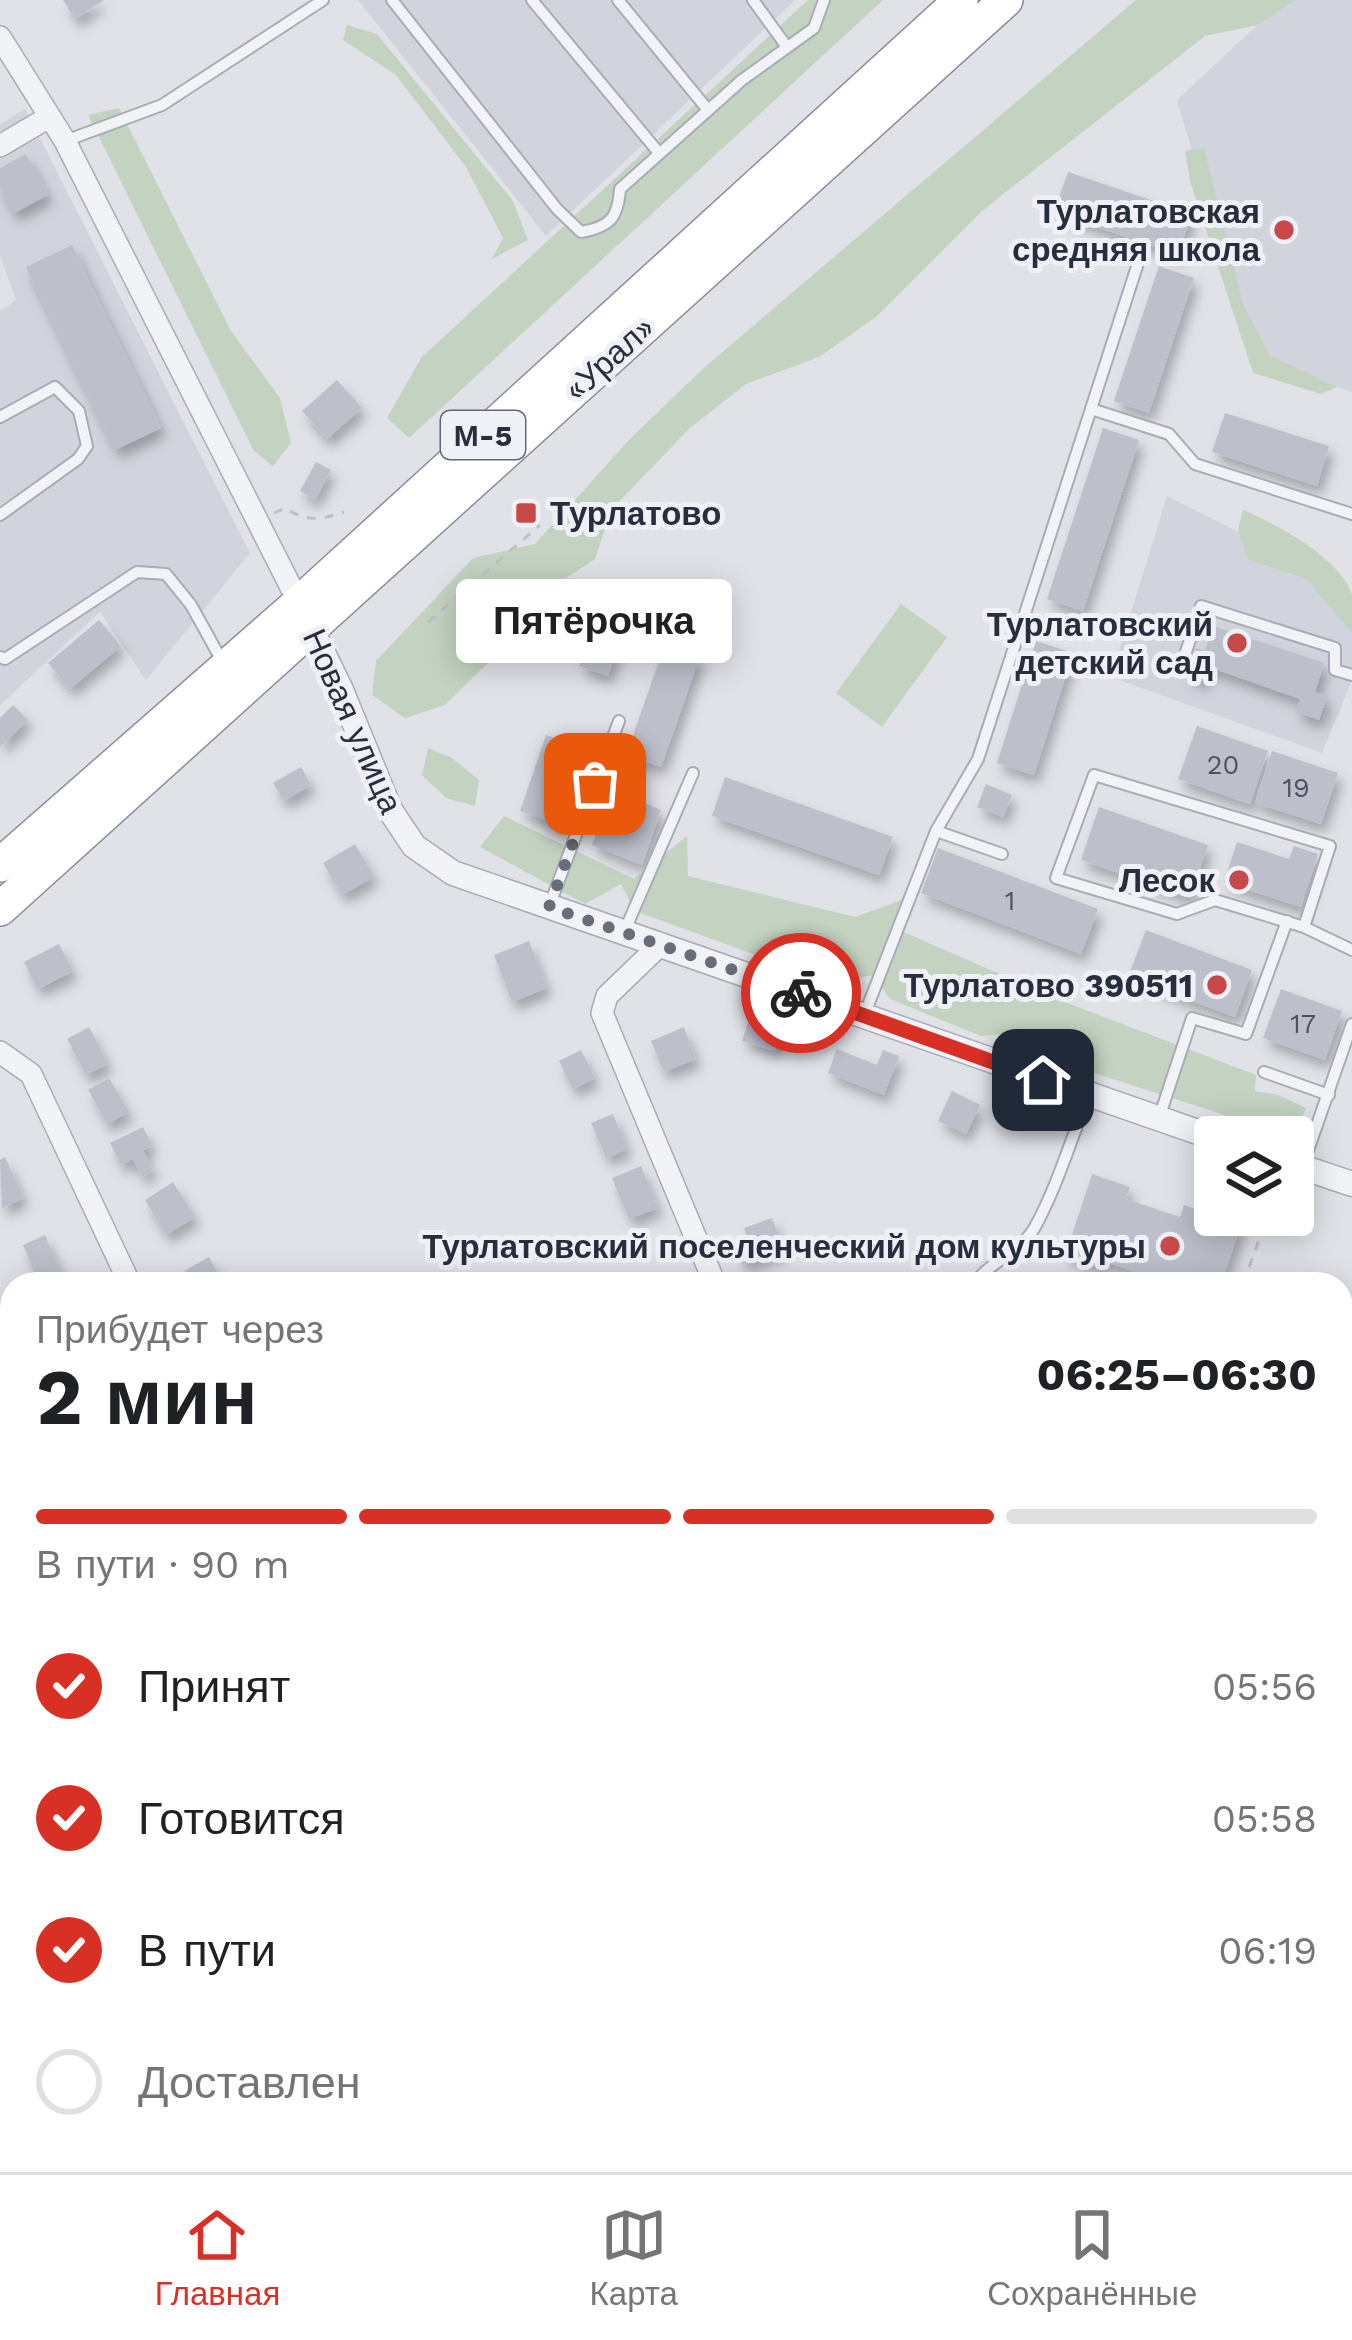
<!DOCTYPE html>
<html lang="ru">
<head>
<meta charset="utf-8">
<style>
	:root { --surface:#fff; --page:#f2f2f2; --text:#202124; --muted:#757577; --line:#e0e0e0; --accent:#d93025 }
	body { margin:0; font-family:"Work Sans",sans-serif; background:var(--page); color:var(--text); height:100vh; display:flex; flex-direction:column; font-size:45px; white-space:nowrap }
	* { box-sizing:border-box; margin:0 }
	p { font-size:39px; color:var(--muted) }
	.icon { flex:none; width:66px; height:66px; fill:none; stroke:currentColor; stroke-width:2; stroke-linecap:round; stroke-linejoin:round }
	.map { position:relative; flex:1; overflow:hidden }
	.sheet { position:absolute; left:0px; top:1272px; width:1353px; height:900px; display:flex; flex-direction:column; background:var(--surface); border-radius:36px 36px 0 0; box-shadow:0 6px 30px #0003 }
	.sheet>* { flex:none }
	.fabs { position:absolute; left:1194px; top:1116px; display:grid; gap:24px }
	.fabs a { display:grid; place-items:center; width:120px; height:120px; border-radius:12px; background:var(--surface); box-shadow:0 6px 30px #0003; font-size:60px }
	.pin { position:absolute; display:grid; place-items:center; width:102px; height:102px; color:#fff; margin:-51px; border-radius:24px; box-shadow:0 6px 18px #0006 }
	.courier { position:absolute; display:grid; place-items:center; width:120px; height:120px; margin:-60px; border:9px solid #d93025; border-radius:50%; background:#fff; color:#222; box-shadow:0 3px 15px #0007 }
	.bubble { position:absolute; height:84px; border-radius:12px; background:var(--surface); box-shadow:0 6px 30px #0003; font-size:39px; font-weight:700; line-height:84px; text-align:center }
	.overview em { font-style:normal; font-weight:700 }
	.overview div { display:flex; flex-direction:column-reverse }
	.overview { display:flex; align-items:center; justify-content:space-between; height:204px; padding:0 36px }
	h1 { font-size:78px; font-weight:700; line-height:90px }
	.bar { display:grid; grid-template-columns:repeat(4,1fr); gap:18px 12px; align-content:center; height:144px; padding:0 36px }
	.bar i { height:15px; border-radius:9px; background:var(--line) }
	.bar .on { background:var(--accent) }
	.bar p { grid-column:span 4 }
	ol { padding:0 36px; list-style:none }
	li { display:flex; align-items:center; gap:36px; height:132px }
	li p { margin-inline-start:auto }
	li .icon { padding:12px; border-radius:50%; background:var(--accent); color:#fff; stroke-width:4 }
	li:last-child { color:var(--muted) }
	li i { width:66px; height:66px; border:6px solid var(--line); border-radius:50% }
	.menu { display:flex; justify-content:space-around; align-items:center; height:168px; border-top:3px solid var(--line); background:var(--surface); font-size:33px; color:var(--muted) }
	.menu a { display:grid; justify-items:center; gap:6px }
	.menu .on { color:var(--accent) }
	.map>svg:first-child { display:block }
	.built { fill:#d2d4dd }
	.green { fill:#c3d2c1 }
	.building { fill:#bdc0cb; filter:url(#shadow) }
	.lines { fill:none; stroke-linecap:round; stroke-linejoin:round }
	.service-casing { stroke:#a9acb5; stroke-width:14 }
	.minor-casing { stroke:#a9acb5; stroke-width:24 }
	.tertiary-casing { stroke:#a9acb5; stroke-width:27 }
	.trunk-casing { stroke:#888d9e; stroke-width:36 }
	.path { stroke:#bec0c7; stroke-width:3; stroke-dasharray:9 9; stroke-linecap:butt }
	.service { stroke:#f2f3f7; stroke-width:10 }
	.minor { stroke:#f2f3f7; stroke-width:21 }
	.tertiary { stroke:#f2f3f7; stroke-width:24 }
	.trunk { stroke:#fff; stroke-width:33 }
	.done { stroke:#696d7a; stroke-width:12; stroke-dasharray:0 21.6 }
	.route { stroke:#d93025; stroke-width:15 }
	.poi-dot { fill:#c9494a; stroke:#eff1f6; stroke-width:4.5 }
	.labels { text-anchor:middle; dominant-baseline:central; stroke-width:10; stroke-linejoin:round; paint-order:stroke }
	.number-label { font-size:27px; fill:#4e5262 }
	.shield { fill:#eff1f6; stroke:#646876; stroke-width:3 }
	.shield-label { font-size:30px; font-weight:bold; fill:#292e3f }
	.poi-label { font-size:33px; font-weight:bold; fill:#292e3f; stroke:#eff1f6; text-anchor:end }
	.street-label { font-size:33px; fill:#292e3f; stroke:#eff1f6 }
</style>
</head>
<body>
<div class="map">
<svg width="1352" height="2172" viewBox="0 0 1352 2172">
	<defs>
		<filter id="shadow"><feDropShadow dx="5" dy="9" stdDeviation="6" flood-color="#0004"/></filter>
	</defs>
	<rect width="100%" height="100%" fill="#e0e2e8"/>
	<g class="built">
		<path d="M 358,0 L 795,0 L 546,236 Z"/>
		<path d="M 1284,0 L 1352,0 L 1352,392 L 1254,360 L 1177,100 Z"/>
		<path d="M 25,109 L 250,553 L 146,680 L 100,612 L 0,705 L 0,311 L 16,300 L 0,256 L 0,124 Z"/>
		<path d="M 1167,496 L 1321,573 L 1352,609 L 1352,680 L 1322,753 L 1111,677 Z"/>
	</g>
	<g class="green">
		<path d="M 808,0 L 883,0 L 409,438 L 387,418 L 421,358 Z"/>
		<path d="M 1136,0 L 1295,0 L 1257,25 L 1205,36 L 983,210 L 876,317 L 819,357 L 746,384 L 690,428 L 611,510 L 595,559 L 545,592 L 525,627 L 445,705 L 405,718 L 372,695 L 376,661 L 473,558 L 535,544 L 631,438 L 706,366 Z"/>
		<path d="M 347,25 L 377,34 L 513,201 L 528,240 L 492,259 L 503,238 L 466,167 L 396,75 L 343,40 Z"/>
		<path d="M 119,108 L 231,331 L 280,398 L 291,443 L 273,466 L 254,451 L 88,115 Z"/>
		<path d="M 1204,148 L 1243,304 L 1269,355 L 1337,387 L 1321,394 L 1253,373 L 1190,181 L 1185,151 Z"/>
		<path d="M 1243,510 C 1276,524 1339,557 1352,594 C 1352,604 1352,622 1352,633 L 1306,579 L 1248,559 L 1238,530 Z"/>
		<path d="M 901,604 L 947,637 L 882,727 L 836,693 Z"/>
		<path d="M 428,748 L 452,758 L 479,780 L 475,806 L 446,798 L 422,775 Z"/>
		<path d="M 504,816 L 634,879 L 687,836 L 688,876 L 855,917 L 907,898 L 912,915 L 899,930 L 1057,999 L 1256,1075 L 1255,1091 L 1278,1095 L 1306,1108 L 1293,1137 L 1066,1064 L 1031,1031 L 981,1036 L 890,999 L 873,975 L 833,983 L 635,911 L 621,884 L 585,904 L 480,847 Z"/>
	</g>
	<g class="building">
		<path d="M 63,0 L 104,0 L 75,19 Z"/>
		<path d="M 26,154 L 48,195 L 14,213 L 0,187 L 0,168 Z"/>
		<path d="M 1068,172 L 1192,214 L 1178,255 L 1054,212 Z"/>
		<path d="M 72,245 L 161,428 L 115,450 L 26,267 Z"/>
		<path d="M 1159,266 L 1194,278 L 1149,413 L 1114,401 Z"/>
		<path d="M 337,380 L 362,408 L 327,439 L 302,411 Z"/>
		<path d="M 1225,413 L 1329,446 L 1317,486 L 1212,452 Z"/>
		<path d="M 1103,428 L 1139,440 L 1083,611 L 1047,599 Z"/>
		<path d="M 316,462 L 331,470 L 315,500 L 300,491 Z"/>
		<path d="M 595,617 L 624,627 L 608,676 L 579,666 Z"/>
		<path d="M 99,620 L 121,646 L 70,689 L 48,663 Z"/>
		<path d="M 1213,626 L 1324,663 L 1315,692 L 1327,696 L 1319,720 L 1296,712 L 1300,699 L 1209,667 L 1204,681 L 1187,676 L 1196,648 L 1205,651 Z"/>
		<path d="M 1036,641 L 1073,653 L 1034,775 L 997,763 Z"/>
		<path d="M 665,644 L 700,656 L 661,767 L 626,755 Z"/>
		<path d="M 13,705 L 28,720 L 0,747 L 0,718 Z"/>
		<path d="M 1197,726 L 1268,751 L 1250,804 L 1178,779 Z"/>
		<path d="M 546,735 L 589,750 L 563,826 L 520,811 Z"/>
		<path d="M 1272,751 L 1338,773 L 1321,824 L 1255,803 Z"/>
		<path d="M 301,767 L 311,785 L 284,801 L 273,783 Z"/>
		<path d="M 725,777 L 893,837 L 879,875 L 712,816 Z"/>
		<path d="M 986,784 L 1012,795 L 1003,817 L 977,807 Z"/>
		<path d="M 613,790 L 661,810 L 642,865 L 592,845 Z"/>
		<path d="M 1099,807 L 1208,845 L 1190,898 L 1081,860 Z"/>
		<path d="M 1237,842 L 1289,859 L 1294,846 L 1318,854 L 1301,907 L 1224,882 Z"/>
		<path d="M 355,844 L 374,877 L 342,895 L 323,863 Z"/>
		<path d="M 938,848 L 1098,909 L 1081,954 L 921,893 Z"/>
		<path d="M 1146,930 L 1252,970 L 1235,1017 L 1128,977 Z"/>
		<path d="M 529,941 L 547,988 L 512,1002 L 494,955 Z"/>
		<path d="M 59,944 L 73,971 L 38,989 L 24,962 Z"/>
		<path d="M 1281,989 L 1342,1011 L 1325,1060 L 1263,1038 Z"/>
		<path d="M 751,1013 L 783,1023 L 775,1051 L 742,1041 Z"/>
		<path d="M 89,1027 L 108,1064 L 86,1075 L 67,1039 Z"/>
		<path d="M 684,1027 L 696,1059 L 664,1072 L 651,1041 Z"/>
		<path d="M 837,1049 L 877,1065 L 883,1050 L 899,1056 L 884,1095 L 828,1073 Z"/>
		<path d="M 581,1050 L 595,1078 L 573,1089 L 559,1061 Z"/>
		<path d="M 109,1078 L 129,1112 L 107,1124 L 88,1090 Z"/>
		<path d="M 952,1091 L 980,1105 L 966,1134 L 938,1121 Z"/>
		<path d="M 613,1114 L 627,1149 L 606,1158 L 591,1123 Z"/>
		<path d="M 143,1127 L 152,1146 L 143,1150 L 153,1171 L 142,1177 L 133,1159 L 121,1165 L 110,1143 Z"/>
		<path d="M 5,1157 L 24,1198 L 2,1208 L 0,1160 Z"/>
		<path d="M 641,1166 L 658,1208 L 629,1219 L 612,1178 Z"/>
		<path d="M 1092,1174 L 1130,1187 L 1126,1199 L 1180,1217 L 1184,1205 L 1241,1225 L 1221,1284 L 1167,1284 L 1105,1261 L 1103,1269 L 1065,1256 Z"/>
		<path d="M 173,1182 L 195,1217 L 166,1235 L 145,1200 Z"/>
		<path d="M 772,1218 L 784,1250 L 743,1265 L 735,1245 L 748,1240 L 744,1228 Z"/>
		<path d="M 45,1235 L 61,1272 L 38,1281 L 23,1245 Z"/>
		<path d="M 209,1257 L 224,1284 L 191,1284 L 184,1271 Z"/>
		<path d="M 12,1952 L 12,1990 L 4,1995 L 0,1990 L 0,1961 Z"/>
		<path d="M 257,2160 L 367,2160 L 374,2172 L 265,2172 Z"/>
	</g>
	<g class="lines">
		<g class="service-casing">
			<g id="service">
				<path d="M 392,0 L 557,209 L 581,232 C 610,227 618,218 620,189 L 742,80 L 814,28 L 824,0"/>
				<path d="M 532,0 L 659,153"/>
				<path d="M 618,0 L 708,110"/>
				<path d="M 753,0 L 787,47"/>
				<path d="M 65,141 L 162,105 L 323,0"/>
				<path d="M 1091,409 L 1169,434 L 1195,464 L 1352,514"/>
				<path d="M 0,417 L 55,387 L 79,411 L 87,446 L 78,459 L 0,515"/>
				<path d="M 0,657 L 5,659 L 137,572 L 166,574 L 191,605 L 222,661"/>
				<path d="M 1183,661 L 1201,606 L 1335,648 L 1335,670 L 1352,675"/>
				<path d="M 936,831 L 1002,854"/>
				<path d="M 550,904 L 619,721"/>
				<path d="M 1304,927 L 1330,846 L 1094,775 L 1056,878 L 1177,914 L 1215,900 L 1304,927 L 1352,950"/>
				<path d="M 625,930 L 693,773"/>
				<path d="M 865,1013 L 936,831 L 978,759 L 1140,257"/>
				<path d="M 1264,1072 L 1329,1095"/>
				<path d="M 1160,1115 L 1192,1018 L 1246,1034 L 1287,921"/>
				<path d="M 1302,1168 L 1352,1024"/>
				<path d="M 974,1284 C 990,1261 1021,1252 1035,1227 C 1057,1187 1071,1139 1088,1097"/>
			</g>
		</g>
		<g class="minor-casing">
			<g id="minor">
				<path d="M 0,37 L 65,141 L 299,603"/>
				<path d="M 0,146 L 49,117"/>
				<path d="M 660,945 L 607,996 L 602,1013 L 715,1284"/>
				<path d="M 0,1052 L 31,1074 L 130,1284"/>
				<path d="M 0,2041 L 12,2031"/>
				<path d="M 409,2160 L 417,2172"/>
			</g>
		</g>
		<g class="tertiary-casing">
			<g id="tertiary">
				<path d="M 306,618 L 341,690 L 390,810 L 414,846 L 453,873 L 1215,1138"/>
				<path d="M 1293,1164 L 1352,1184"/>
				<path d="M 1341,1519 L 1352,1485"/>
				<path d="M 602,2172 L 620,2160"/>
			</g>
		</g>
		<g class="trunk-casing">
			<g id="trunk">
				<path d="M 0,865 L 299,603 L 961,0"/>
				<path d="M 0,909 L 1006,0"/>
			</g>
		</g>
		<g class="path">
			<path d="M 274,513 L 285,508 C 307,522 319,520 344,512"/>
			<path d="M 428,622 L 539,526 L 526,513"/>
			<path d="M 1243,1284 L 1268,1215"/>
		</g>
		<use href="#service" class="service"/>
		<use href="#minor" class="minor"/>
		<use href="#tertiary" class="tertiary"/>
		<use href="#trunk" class="trunk"/>
	</g>
	<g class="lines">
		<path class="done" d="M 595,784 L 549,907 L 801,993"/>
		<path class="route" d="M 801,993 L 1043,1080"/>
	</g>
	<g class="poi-dot">
		<circle cx="1284" cy="230" r="12"/>
		<rect x="514" y="501" width="24" height="24" rx="6"/>
		<circle cx="1237" cy="643" r="12"/>
		<circle cx="1239" cy="880" r="12"/>
		<circle cx="1217" cy="985" r="12"/>
		<circle cx="1170" cy="1246" r="12"/>
	</g>
	<g class="labels">
		<g class="number-label">
			<text x="1223" y="765">20</text>
			<text x="1296" y="788">19</text>
			<text x="1010" y="901">1</text>
			<text x="1303" y="1024">17</text>
		</g>
		<rect class="shield" x="441" y="411" width="84" height="48" rx="9"/>
		<g class="shield-label">
			<text x="483" y="435">М-5</text>
		</g>
		<g class="poi-label">
			<text x="1260" y="211">Турлатовская<tspan x="1260" dy="38">средняя школа</tspan></text>
			<text x="550" y="513" text-anchor="start">Турлатово</text>
			<text x="1213" y="624">Турлатовский<tspan x="1213" dy="38">детский сад</tspan></text>
			<text x="1215" y="880">Лесок</text>
			<text x="1193" y="985">Турлатово 390511</text>
			<text x="1146" y="1246">Турлатовский поселенческий дом культуры</text>
		</g>
		<g class="street-label">
			<text transform="translate(609 358) rotate(-42)">«Урал»</text>
			<text transform="translate(353 721) rotate(66)">Новая улица</text>
		</g>
	</g>
</svg>
<div class="fabs">
<a><svg class="icon" aria-label="layers" viewBox="0 0 24 24"><path d="M12 4l9 5-9 5-9-5zM3 14l9 5 9-5"/></svg></a>
</div>
<div class="pin" style="left:595px;top:784px;background:#ea580c"><svg class="icon" aria-label="bag" viewBox="0 0 24 24"><path d="M5 8h14l-1 12H6zM9 8a3 3 0 0 1 6 0"/></svg></div>
<div class="pin" style="left:1043px;top:1080px;background:#1f2937"><svg class="icon" aria-label="home" viewBox="0 0 24 24"><path d="M3 11l9-7 9 7M6 9v11h12V9"/></svg></div>
<div class="courier" style="left:801px;top:993px"><svg class="icon" aria-label="bike" viewBox="0 0 24 24"><circle cx="6" cy="16" r="4"/><circle cx="18" cy="16" r="4"/><path d="M6 16l4-8h5l3 8M10 8l3 8H6M13 5h3"/></svg></div>
<div class="bubble" style="left:456px;top:579px;width:276px">Пятёрочка</div>
<section class="sheet">
<div class="overview"><div><h1>2 мин</h1><p>Прибудет через</p></div><em>06:25–06:30</em></div>
<div class="bar"><i class="on"></i><i class="on"></i><i class="on"></i><i></i><p>В пути · 90 m</p></div>
<ol>
<li><svg class="icon" aria-label="check" viewBox="0 0 24 24"><path d="M5 12l5 5 9-10"/></svg>Принят<p>05:56</p></li>
<li><svg class="icon" aria-label="check" viewBox="0 0 24 24"><path d="M5 12l5 5 9-10"/></svg>Готовится<p>05:58</p></li>
<li><svg class="icon" aria-label="check" viewBox="0 0 24 24"><path d="M5 12l5 5 9-10"/></svg>В пути<p>06:19</p></li>
<li><i></i>Доставлен</li>
</ol>
</section>
</div>
<nav class="menu">
<a class="on"><svg class="icon" aria-label="home" viewBox="0 0 24 24"><path d="M3 11l9-7 9 7M6 9v11h12V9"/></svg>Главная</a>
<a><svg class="icon" aria-label="map" viewBox="0 0 24 24"><path d="M3 6l6-2 6 2 6-2v14l-6 2-6-2-6 2zM9 4v14M15 6v14"/></svg>Карта</a>
<a><svg class="icon" aria-label="saved" viewBox="0 0 24 24"><path d="M7 4h10v16l-5-4-5 4z"/></svg>Сохранённые</a>
</nav>
</body>
</html>
